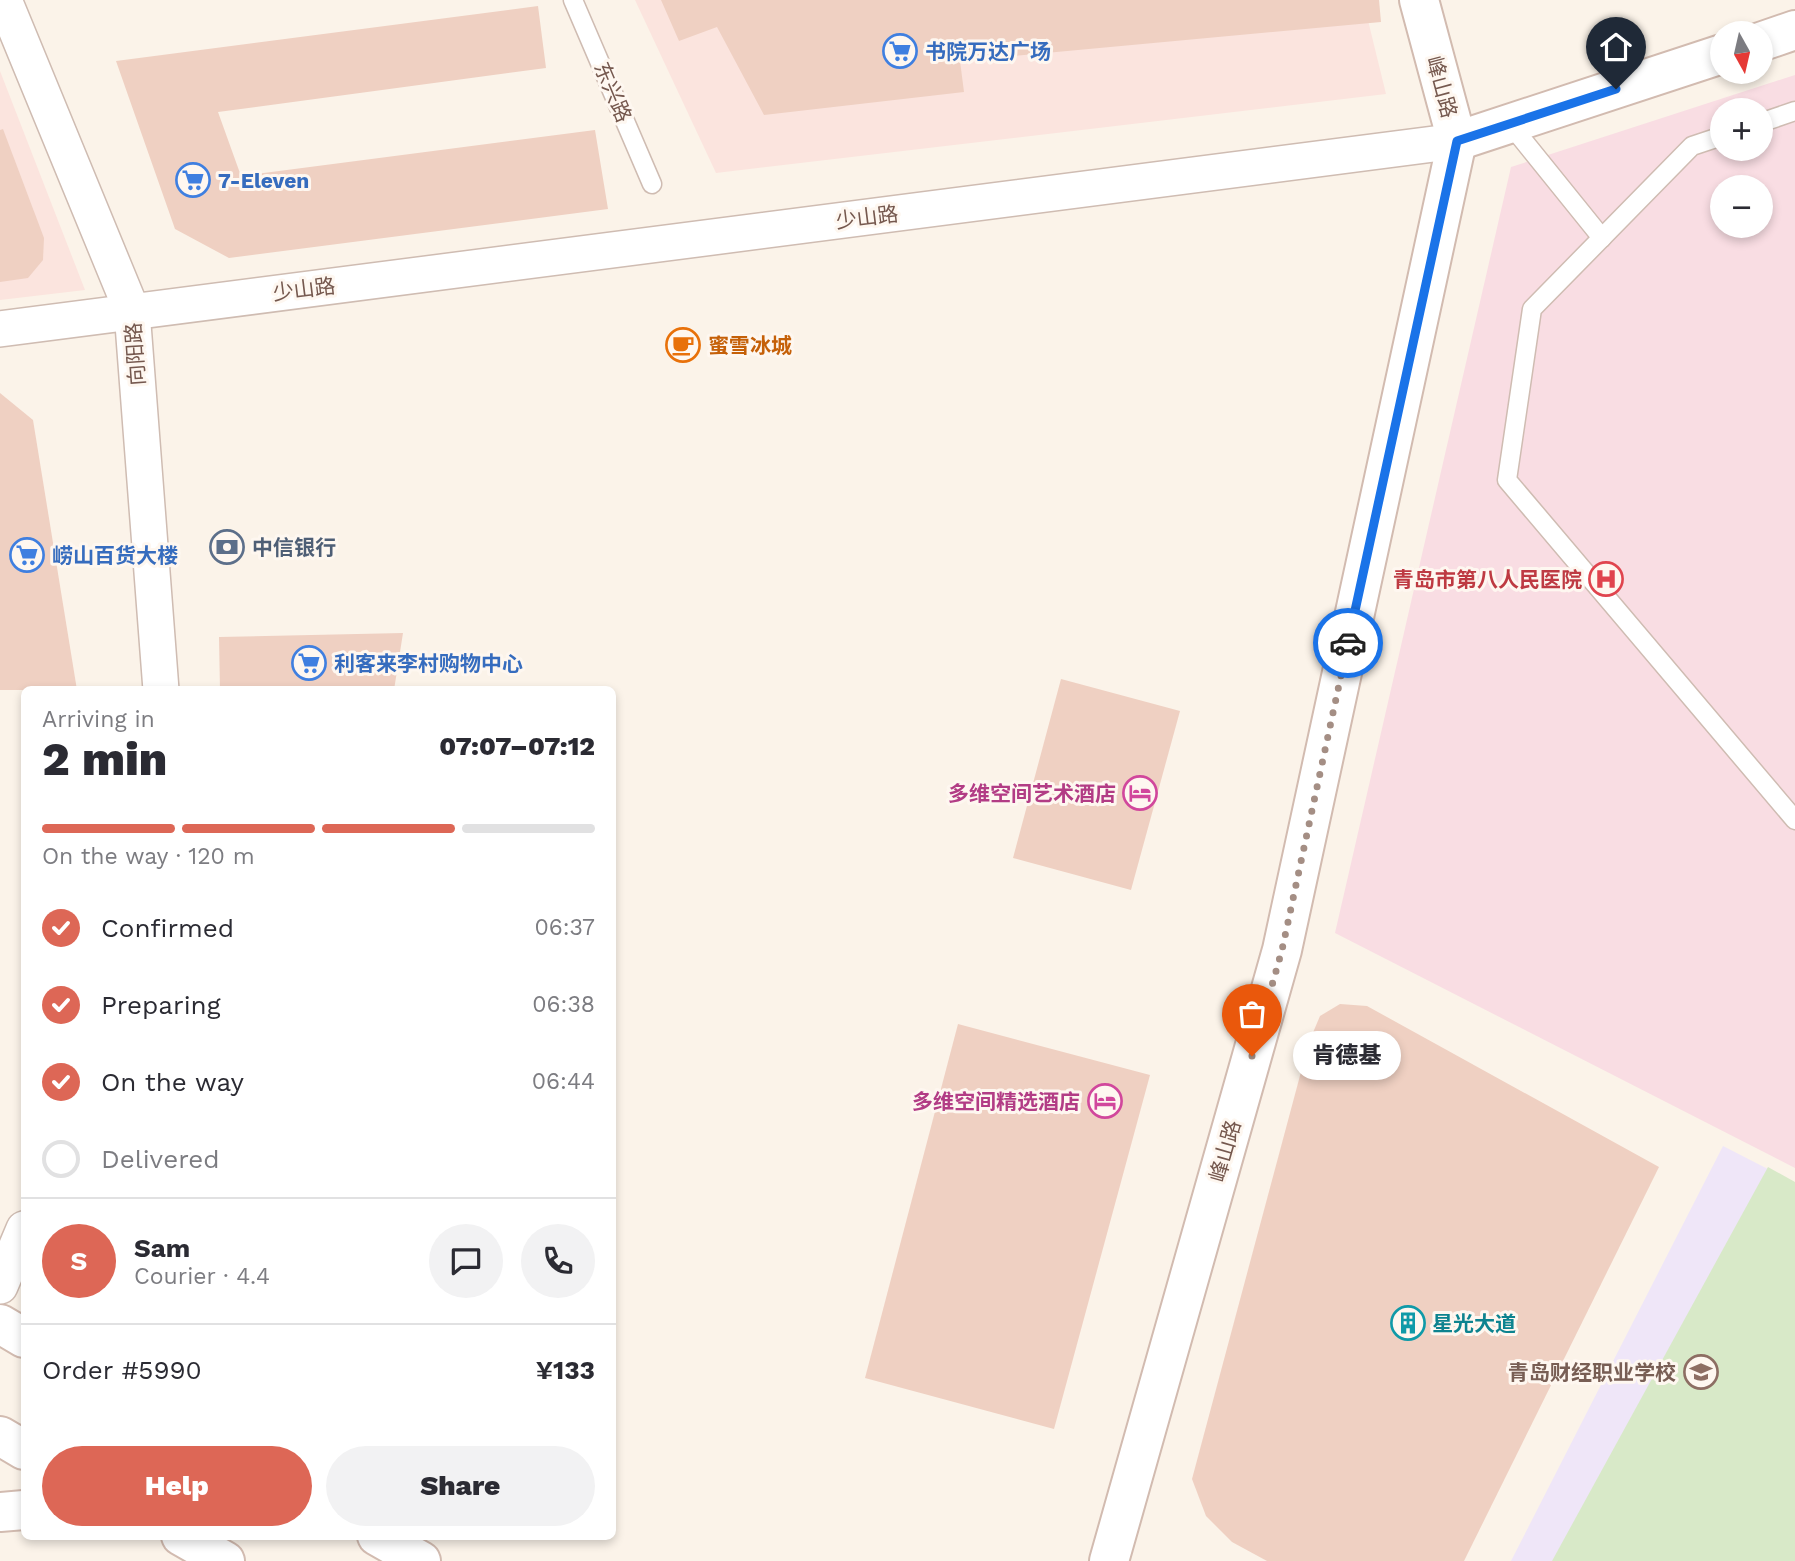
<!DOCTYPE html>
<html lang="en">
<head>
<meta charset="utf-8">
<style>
	:root { --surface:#fff; --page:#f2f2f3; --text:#2b2b33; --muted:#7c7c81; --line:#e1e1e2; --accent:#dd6756 }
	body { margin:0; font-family:"Work Sans","Noto Sans SC",sans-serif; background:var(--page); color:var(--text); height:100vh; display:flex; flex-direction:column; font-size:26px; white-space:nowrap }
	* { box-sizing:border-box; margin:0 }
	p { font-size:23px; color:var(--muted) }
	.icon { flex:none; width:38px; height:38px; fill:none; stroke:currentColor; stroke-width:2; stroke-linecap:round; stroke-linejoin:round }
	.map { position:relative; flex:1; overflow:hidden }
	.panel { position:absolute; left:21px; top:686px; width:595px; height:854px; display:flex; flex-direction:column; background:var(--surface); border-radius:10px; box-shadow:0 4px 10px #0003 }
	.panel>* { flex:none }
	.needle { width:46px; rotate:172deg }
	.tools { position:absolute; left:1710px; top:21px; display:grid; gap:14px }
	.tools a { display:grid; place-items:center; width:63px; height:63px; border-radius:50%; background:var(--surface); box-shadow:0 4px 10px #0003; font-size:35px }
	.pin { position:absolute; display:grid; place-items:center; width:60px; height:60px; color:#fff; margin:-72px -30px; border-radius:50% 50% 50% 0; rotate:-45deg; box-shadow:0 0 7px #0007 }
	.pin .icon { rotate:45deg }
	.courier { position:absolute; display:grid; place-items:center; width:70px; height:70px; margin:-35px; border:5px solid #1a73e8; border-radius:50%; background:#fff; color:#222; box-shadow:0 2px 9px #0007 }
	.bubble { position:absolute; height:49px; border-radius:24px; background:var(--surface); box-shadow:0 4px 10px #0003; font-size:23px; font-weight:800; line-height:49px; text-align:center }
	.head em { font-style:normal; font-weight:800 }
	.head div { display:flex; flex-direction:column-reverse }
	.head { display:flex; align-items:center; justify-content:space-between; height:119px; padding:0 21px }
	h1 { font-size:46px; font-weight:800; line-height:52px }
	.bar { display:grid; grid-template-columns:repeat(4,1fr); gap:10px 7px; align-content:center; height:84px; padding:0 21px }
	.bar i { height:9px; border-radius:5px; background:var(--line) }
	.bar .on { background:var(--accent) }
	.bar p { grid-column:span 4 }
	.line { display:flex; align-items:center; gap:18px; padding:0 21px; border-top:2px solid var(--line) }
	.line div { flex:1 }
	.round { display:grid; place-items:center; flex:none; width:74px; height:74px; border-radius:37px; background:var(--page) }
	ol { padding:0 21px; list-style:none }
	li { display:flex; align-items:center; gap:21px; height:77px }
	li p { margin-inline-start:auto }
	li .icon { padding:7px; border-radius:50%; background:var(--accent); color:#fff; stroke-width:4 }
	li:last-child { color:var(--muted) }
	li i { width:38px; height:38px; border:4px solid var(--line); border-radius:50% }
	.primary-button { display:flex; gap:14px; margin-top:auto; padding:14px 21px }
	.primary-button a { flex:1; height:80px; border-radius:42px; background:var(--accent); color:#fff; font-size:28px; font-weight:800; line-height:80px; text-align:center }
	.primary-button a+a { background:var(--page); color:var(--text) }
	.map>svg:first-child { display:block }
	.commercial { fill:#fbe4de }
	.education { fill:#efe6f8 }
	.medical { fill:#f9dde3; fill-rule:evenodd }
	.green { fill:#d8e9c8 }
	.building { fill:#efd0c2 }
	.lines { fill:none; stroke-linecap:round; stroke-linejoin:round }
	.lane-casing { stroke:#cfbcb2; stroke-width:21 }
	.street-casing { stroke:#cfbcb2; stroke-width:38 }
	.secondary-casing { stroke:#d2bbb0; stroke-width:42 }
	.lane { stroke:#fff; stroke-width:18 }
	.street { stroke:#fff; stroke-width:35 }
	.secondary { stroke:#fff; stroke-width:38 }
	.done { stroke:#a48e84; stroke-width:7; stroke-dasharray:0 12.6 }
	.route { stroke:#1a73e8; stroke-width:9 }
	.labels { text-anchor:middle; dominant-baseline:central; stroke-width:6; stroke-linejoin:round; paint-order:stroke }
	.shop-label { font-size:21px; font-weight:bold; fill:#366cbe; stroke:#fef7f0; text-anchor:start }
	.street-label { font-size:21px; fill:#75584e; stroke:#fef7f0 }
	.food-label { font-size:21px; font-weight:bold; fill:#c56008; stroke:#fef7f0; text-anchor:start }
	.service-label { font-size:21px; font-weight:bold; fill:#4e5e75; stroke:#fef7f0; text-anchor:start }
	.health-label { font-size:21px; font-weight:bold; fill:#be3a42; stroke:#fef7f0; text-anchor:end }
	.hotel-label { font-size:21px; font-weight:bold; fill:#b23c85; stroke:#fef7f0; text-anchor:end }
	.culture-label { font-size:21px; font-weight:bold; fill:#0d838f; stroke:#fef7f0; text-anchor:start }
	.education-label { font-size:21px; font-weight:bold; fill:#785e54; stroke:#fef7f0; text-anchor:end }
</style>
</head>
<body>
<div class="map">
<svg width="1795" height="1561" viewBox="0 0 1795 1561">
	<rect width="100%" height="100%" fill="#fbf3e9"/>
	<g class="commercial">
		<path d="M 635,0 L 1363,0 L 1386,94 L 716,173 Z"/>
		<path d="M 0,71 L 85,290 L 0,300 Z"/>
	</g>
	<path class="education" d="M 1723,1146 L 1795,1183 L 1795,1561 L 1511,1561 Z"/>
	<path class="medical" d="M 1795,75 L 1795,1168 L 1335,933 L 1511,167 ZM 1722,110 L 1760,110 L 1760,149 L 1722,149 ZM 1722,187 L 1760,187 L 1760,226 L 1722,226 Z"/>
	<path class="green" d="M 1768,1167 L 1795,1182 L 1795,1561 L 1552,1561 Z"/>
	<g class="building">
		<path d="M 661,0 L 1379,0 L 1381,22 L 960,61 L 964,92 L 764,115 L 717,27 L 679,41 Z"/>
		<path d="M 538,6 L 546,68 L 218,112 L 241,176 L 595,130 L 608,209 L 229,258 L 175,229 L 116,61 Z"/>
		<path d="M 3,129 L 44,238 L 43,260 L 28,278 L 0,282 L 0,130 Z"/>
		<path d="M 0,393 L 33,420 L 77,690 L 0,690 Z"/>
		<path d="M 403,633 L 394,690 L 220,690 L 219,637 Z"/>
		<path d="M 1061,679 L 1180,711 L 1131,890 L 1013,858 Z"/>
		<path d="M 1340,1004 L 1367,1006 L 1659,1167 L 1464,1561 L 1267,1561 L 1232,1542 L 1206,1516 L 1192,1479 L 1309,1042 L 1320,1016 Z"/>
		<path d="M 958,1024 L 1150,1075 L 1054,1429 L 865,1378 Z"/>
	</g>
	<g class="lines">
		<g class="lane-casing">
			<g id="lane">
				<path d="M 573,0 L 652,184"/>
				<path d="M 1760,123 L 1795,111"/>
				<path d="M 1510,124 L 1602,238"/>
				<path d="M 1722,136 L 1692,146 L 1532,309 L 1507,480 L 1795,820"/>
			</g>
		</g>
		<g class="street-casing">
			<g id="street">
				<path d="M 4,0 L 132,311 L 161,690"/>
				<path d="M 0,329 L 1457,141"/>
				<path d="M 0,1286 L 24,1229"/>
			</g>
		</g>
		<g class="secondary-casing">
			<g id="secondary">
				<path d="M 1760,42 L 1795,30"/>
				<path d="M 1457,141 L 1722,54"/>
				<path d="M 0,1324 L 24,1338"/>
				<path d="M 0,1436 L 24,1450"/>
				<path d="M 0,1512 L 24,1510"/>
				<path d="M 181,1536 L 225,1561"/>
				<path d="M 377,1536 L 421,1561"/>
				<path d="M 1109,1561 L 1282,950 L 1457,141 L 1419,0"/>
			</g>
		</g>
		<use href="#lane" class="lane"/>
		<use href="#street" class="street"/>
		<use href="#secondary" class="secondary"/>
	</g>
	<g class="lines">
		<path class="done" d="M 1252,1056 L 1282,950 L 1348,643"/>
		<path class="route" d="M 1348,643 L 1457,141 L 1616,89"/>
	</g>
	<defs>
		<g id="supermarket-ring" transform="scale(1.75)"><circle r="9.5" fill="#fef7f0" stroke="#3f7fe0" stroke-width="1.5"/><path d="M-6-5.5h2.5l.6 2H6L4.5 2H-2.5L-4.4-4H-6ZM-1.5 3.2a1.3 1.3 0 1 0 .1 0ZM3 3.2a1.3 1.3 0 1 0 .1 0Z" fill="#3f7fe0"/></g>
		<g id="cafe-ring" transform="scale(1.75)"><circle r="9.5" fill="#fef7f0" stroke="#e8710a" stroke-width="1.5"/><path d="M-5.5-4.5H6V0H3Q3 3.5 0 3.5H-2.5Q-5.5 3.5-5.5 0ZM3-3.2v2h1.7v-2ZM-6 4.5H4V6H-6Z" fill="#e8710a"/></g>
		<g id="bank-ring" transform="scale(1.75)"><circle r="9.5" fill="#fef7f0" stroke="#5c6f8a" stroke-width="1.5"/><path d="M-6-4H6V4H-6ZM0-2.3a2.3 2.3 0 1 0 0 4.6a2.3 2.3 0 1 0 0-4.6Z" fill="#5c6f8a"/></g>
		<g id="hospital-ring" transform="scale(1.75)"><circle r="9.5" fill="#fef7f0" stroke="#e0444e" stroke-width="1.5"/><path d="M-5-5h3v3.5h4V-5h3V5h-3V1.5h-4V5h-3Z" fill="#e0444e"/></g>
		<g id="hotel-ring" transform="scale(1.75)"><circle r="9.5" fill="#fef7f0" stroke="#d1479c" stroke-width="1.5"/><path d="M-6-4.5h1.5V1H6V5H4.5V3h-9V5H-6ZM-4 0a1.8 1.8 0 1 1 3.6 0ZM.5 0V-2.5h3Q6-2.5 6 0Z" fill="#d1479c"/></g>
		<g id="building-ring" transform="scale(1.75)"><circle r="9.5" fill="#fef7f0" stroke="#0f9aa8" stroke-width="1.5"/><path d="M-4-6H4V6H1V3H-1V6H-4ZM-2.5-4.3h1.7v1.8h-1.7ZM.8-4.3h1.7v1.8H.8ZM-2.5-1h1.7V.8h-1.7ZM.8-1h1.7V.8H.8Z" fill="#0f9aa8"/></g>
		<g id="school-ring" transform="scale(1.75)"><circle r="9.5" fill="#fef7f0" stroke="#8d6e63" stroke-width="1.5"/><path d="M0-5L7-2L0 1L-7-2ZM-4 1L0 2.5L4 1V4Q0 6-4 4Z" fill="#8d6e63"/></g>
	</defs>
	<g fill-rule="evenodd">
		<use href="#supermarket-ring" x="900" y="51"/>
		<use href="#supermarket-ring" x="193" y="180"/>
		<use href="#cafe-ring" x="683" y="345"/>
		<use href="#bank-ring" x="227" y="547"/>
		<use href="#supermarket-ring" x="27" y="555"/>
		<use href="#hospital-ring" x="1606" y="579"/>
		<use href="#supermarket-ring" x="309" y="663"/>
		<use href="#hotel-ring" x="1140" y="793"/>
		<use href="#hotel-ring" x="1105" y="1101"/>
		<use href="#building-ring" x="1408" y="1323"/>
		<use href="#school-ring" x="1701" y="1372"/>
	</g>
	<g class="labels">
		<g class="shop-label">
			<text x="925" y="51">书院万达广场</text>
			<text x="218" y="180">7-Eleven</text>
			<text x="52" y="555">崂山百货大楼</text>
			<text x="334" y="663">利客来李村购物中心</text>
		</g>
		<g class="street-label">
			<text transform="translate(1442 87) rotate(75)">峰山路</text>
			<text transform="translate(613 92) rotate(67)">东兴路</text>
			<text transform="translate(867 217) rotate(-7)">少山路</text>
			<text transform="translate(304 289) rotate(-7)">少山路</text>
			<text transform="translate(135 354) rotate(-94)">向阳路</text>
			<text transform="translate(1225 1151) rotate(-74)">峰山路</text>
		</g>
		<g class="food-label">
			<text x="708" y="345">蜜雪冰城</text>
		</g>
		<g class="service-label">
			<text x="252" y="547">中信银行</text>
		</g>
		<g class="health-label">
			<text x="1582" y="579">青岛市第八人民医院</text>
		</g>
		<g class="hotel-label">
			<text x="1116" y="793">多维空间艺术酒店</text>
			<text x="1080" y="1101">多维空间精选酒店</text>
		</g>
		<g class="culture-label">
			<text x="1432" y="1323">星光大道</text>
		</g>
		<g class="education-label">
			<text x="1676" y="1372">青岛财经职业学校</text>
		</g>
	</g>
</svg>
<div class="tools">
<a><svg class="needle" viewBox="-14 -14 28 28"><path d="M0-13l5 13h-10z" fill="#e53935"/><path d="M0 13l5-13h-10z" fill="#7c7c81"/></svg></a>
<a>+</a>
<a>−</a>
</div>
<div class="pin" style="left:1252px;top:1056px;background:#ea580c"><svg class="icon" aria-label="bag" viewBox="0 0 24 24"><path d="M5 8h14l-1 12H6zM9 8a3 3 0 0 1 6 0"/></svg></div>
<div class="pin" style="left:1616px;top:89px;background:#1f2937"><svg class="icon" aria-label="home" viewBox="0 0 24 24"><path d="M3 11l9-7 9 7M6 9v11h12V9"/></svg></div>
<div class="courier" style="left:1348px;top:643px"><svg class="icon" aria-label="car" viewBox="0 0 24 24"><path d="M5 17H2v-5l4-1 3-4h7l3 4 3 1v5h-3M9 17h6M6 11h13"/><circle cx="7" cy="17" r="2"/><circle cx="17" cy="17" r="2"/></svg></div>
<div class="bubble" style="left:1293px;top:1031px;width:108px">肯德基</div>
<section class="panel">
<div class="head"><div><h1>2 min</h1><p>Arriving in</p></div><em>07:07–07:12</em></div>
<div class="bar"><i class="on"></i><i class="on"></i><i class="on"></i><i></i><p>On the way · 120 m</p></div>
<ol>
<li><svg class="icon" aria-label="check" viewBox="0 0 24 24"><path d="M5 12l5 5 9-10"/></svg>Confirmed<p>06:37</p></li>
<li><svg class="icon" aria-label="check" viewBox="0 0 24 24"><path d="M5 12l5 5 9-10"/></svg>Preparing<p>06:38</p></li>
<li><svg class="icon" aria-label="check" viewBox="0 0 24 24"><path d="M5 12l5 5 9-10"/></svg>On the way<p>06:44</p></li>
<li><i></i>Delivered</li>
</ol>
<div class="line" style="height:126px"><b class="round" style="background:var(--accent);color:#fff">S</b><div><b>Sam</b><p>Courier · 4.4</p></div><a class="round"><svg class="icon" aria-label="chat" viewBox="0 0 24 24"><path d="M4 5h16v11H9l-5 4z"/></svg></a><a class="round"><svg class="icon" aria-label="phone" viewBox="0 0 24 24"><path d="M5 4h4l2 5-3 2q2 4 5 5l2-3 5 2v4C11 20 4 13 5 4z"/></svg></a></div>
<div class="line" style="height:91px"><div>Order #5990</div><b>¥133</b></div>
<div class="primary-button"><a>Help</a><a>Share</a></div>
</section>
</div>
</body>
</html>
